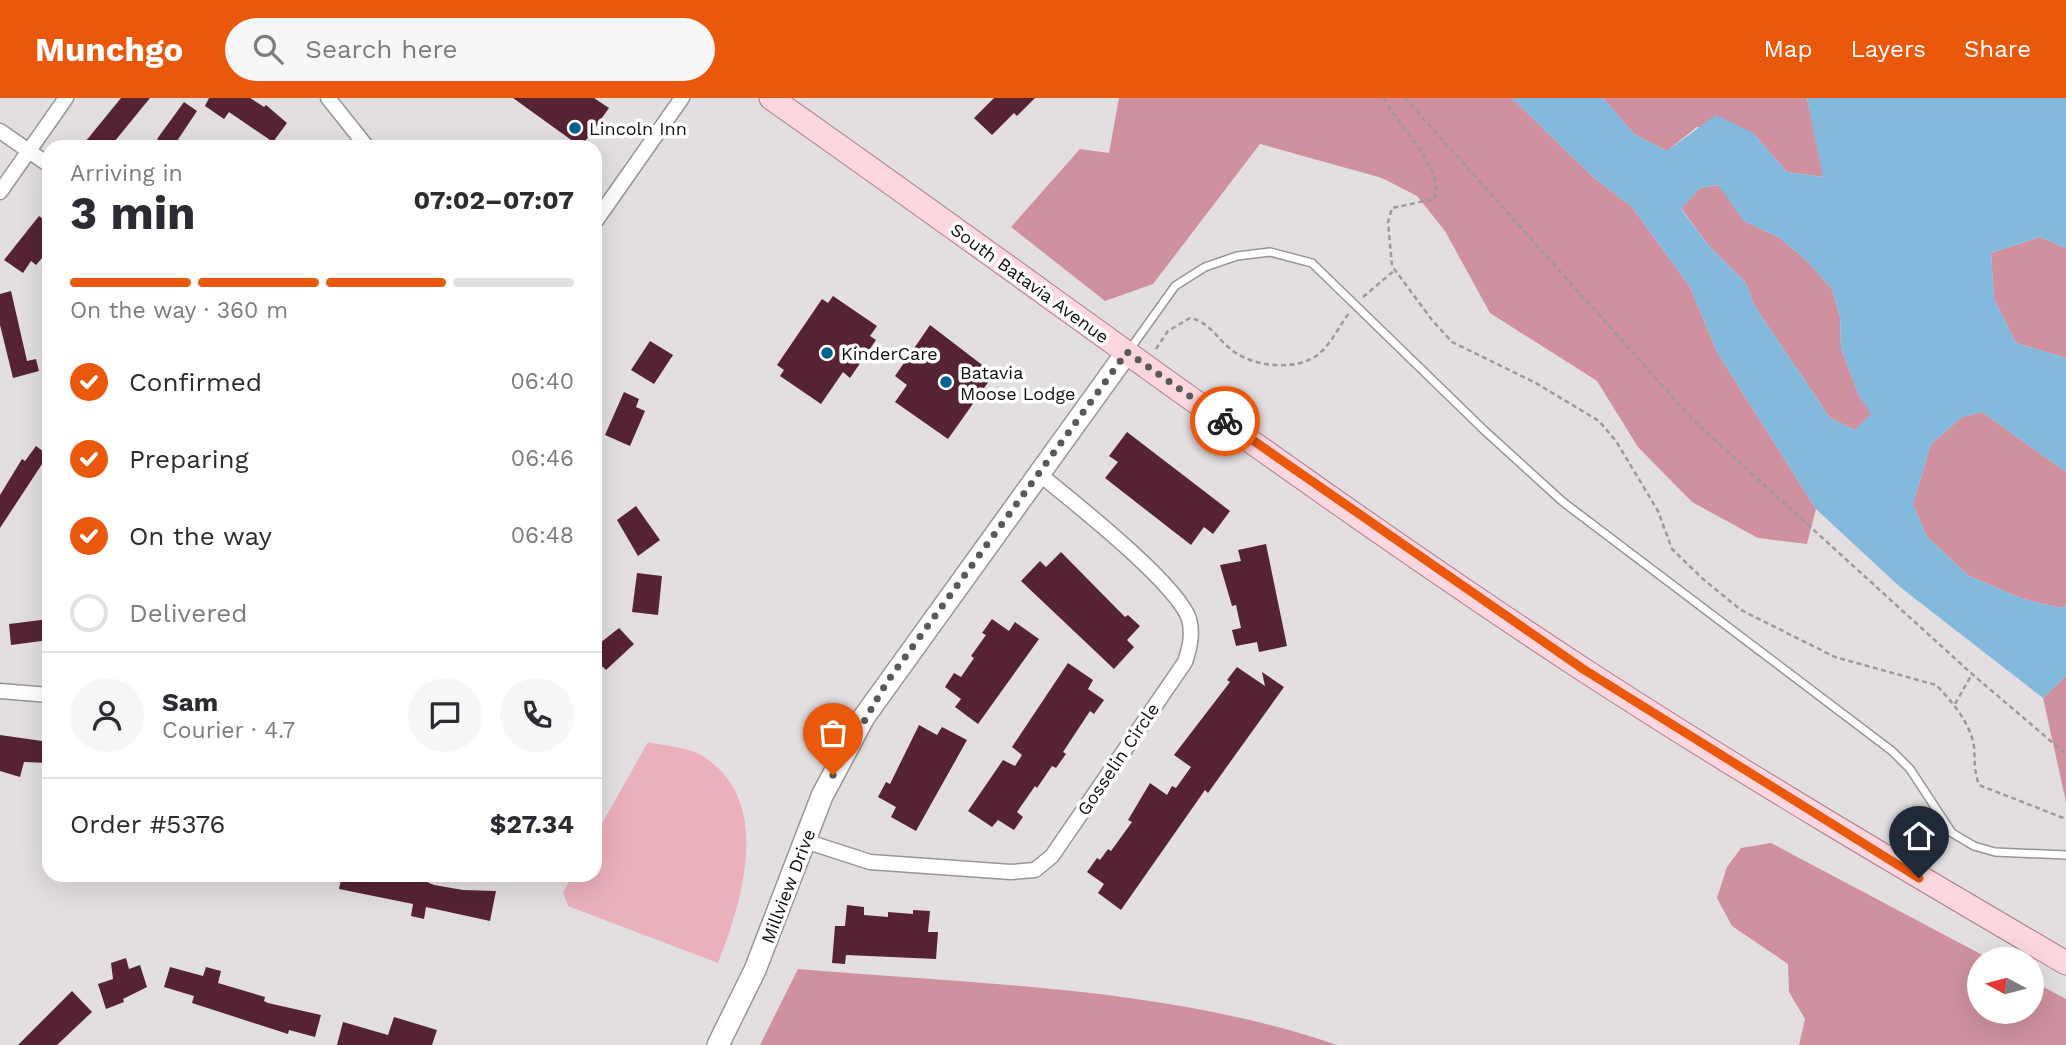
<!DOCTYPE html>
<html lang="en">
<head>
<meta charset="utf-8">
<style>
	:root { --surface:#fff; --page:#f7f7f7; --text:#2b2b33; --muted:#7c7c81; --line:#e1e1e2; --accent:#ea580c }
	body { margin:0; font-family:"Work Sans",sans-serif; background:var(--page); color:var(--text); height:100vh; display:flex; flex-direction:column; font-size:26px; white-space:nowrap }
	* { box-sizing:border-box; margin:0 }
	p { font-size:23px; color:var(--muted) }
	.icon { flex:none; width:38px; height:38px; fill:none; stroke:currentColor; stroke-width:2; stroke-linecap:round; stroke-linejoin:round }
	.map { position:relative; flex:1; overflow:hidden }
	.sheet { position:absolute; left:42px; top:42px; width:560px; height:742px; display:flex; flex-direction:column; background:var(--surface); border-radius:21px; box-shadow:0 7px 28px #0002 }
	.sheet>* { flex:none }
	.needle { width:46px; rotate:277deg }
	.tools { position:absolute; left:1967px; top:849px; display:grid; gap:14px }
	.tools a { display:grid; place-items:center; width:77px; height:77px; border-radius:50%; background:var(--surface); box-shadow:0 7px 28px #0002; font-size:35px }
	.pin { position:absolute; display:grid; place-items:center; width:60px; height:60px; color:#fff; margin:-72px -30px; border-radius:50% 50% 50% 0; rotate:-45deg; box-shadow:0 0 7px #0007 }
	.pin .icon { rotate:45deg }
	.courier { position:absolute; display:grid; place-items:center; width:70px; height:70px; margin:-35px; border:5px solid #ea580c; border-radius:50%; background:#fff; color:#222; box-shadow:0 2px 9px #0007 }
	.overview em { font-style:normal; font-weight:700 }
	.overview div { display:flex; flex-direction:column-reverse }
	.overview { display:flex; align-items:center; justify-content:space-between; height:119px; padding:0 28px }
	h1 { font-size:46px; font-weight:700; line-height:52px }
	.bar { display:grid; grid-template-columns:repeat(4,1fr); gap:10px 7px; align-content:center; height:84px; padding:0 28px }
	.bar i { height:9px; border-radius:5px; background:var(--line) }
	.bar .on { background:var(--accent) }
	.bar p { grid-column:span 4 }
	.line { display:flex; align-items:center; gap:18px; padding:0 28px; border-top:2px solid var(--line) }
	.line div { flex:1 }
	.round { display:grid; place-items:center; flex:none; width:74px; height:74px; border-radius:37px; background:var(--page) }
	ol { padding:0 28px; list-style:none }
	li { display:flex; align-items:center; gap:21px; height:77px }
	li p { margin-inline-start:auto }
	li .icon { padding:7px; border-radius:50%; background:var(--accent); color:#fff; stroke-width:4 }
	li:last-child { color:var(--muted) }
	li i { width:38px; height:38px; border:4px solid var(--line); border-radius:50% }
	header { display:flex; align-items:center; gap:42px; box-sizing:border-box; height:98px; padding:0 35px; background:var(--accent); color:#fff }
	header strong { font-size:33px }
	nav { display:flex; gap:38px; margin-inline-start:auto; font-size:24px }
	.search { width:490px; height:63px; background:var(--page); display:flex; align-items:center; gap:18px; box-sizing:border-box; padding:0 24px; border-radius:38px; color:var(--muted); font-size:26px }
	.map>svg:first-child { display:block }
	.green { fill:#eab0bc }
	.forest { fill:#cf919f }
	.water { fill:#84b9de; fill-rule:evenodd }
	.building { fill:#562332 }
	.lines { fill:none; stroke-linecap:round; stroke-linejoin:round }
	.lane-casing { stroke:#999596; stroke-width:10 }
	.street-casing { stroke:#999596; stroke-width:17 }
	.secondary-casing { stroke:#999596; stroke-width:24 }
	.primary-casing { stroke:#aa7e88; stroke-width:25 }
	.path { stroke:#9d9a9b; stroke-width:2.5; stroke-dasharray:5 3.5; stroke-linecap:butt }
	.lane { stroke:#fff; stroke-width:7 }
	.street { stroke:#fff; stroke-width:14 }
	.secondary { stroke:#fff; stroke-width:21 }
	.primary { stroke:#fed6df; stroke-width:23 }
	.done { stroke:#5a5859; stroke-width:7; stroke-dasharray:0 12.6 }
	.route { stroke:#ea580c; stroke-width:9 }
	.poi-dot { fill:#006291; stroke:#fff; stroke-width:2.5 }
	.labels { text-anchor:middle; dominant-baseline:central; stroke-width:7; stroke-linejoin:round; paint-order:stroke }
	.poi-label { font-size:18px; fill:#110f10; stroke:#fff; text-anchor:start }
	.street-label { font-size:18px; fill:#110f10; stroke:#fff }
</style>
</head>
<body>
<header>
<strong>Munchgo</strong>
<div class="search"><svg class="icon" aria-label="search" viewBox="0 0 24 24"><circle cx="10" cy="10" r="6"/><path d="M15 15l6 6"/></svg>Search here</div>
<nav><a>Map</a><a>Layers</a><a>Share</a></nav>
</header>
<div class="map">
<svg width="2066" height="947" viewBox="0 0 2066 947">
	<rect width="100%" height="100%" fill="#e3dfe0"/>
	<path class="green" d="M 648,644 C 664,648 687,649 701,657 C 774,701 743,801 718,865 L 568,808 L 563,795 L 573,777 L 595,777 L 595,738 Z"/>
	<g class="forest">
		<path d="M 1119,0 L 1512,0 L 1593,79 L 1632,109 L 1690,189 L 1717,254 L 1816,411 L 1807,446 L 1758,440 L 1692,404 L 1638,349 L 1597,283 L 1490,215 L 1445,133 L 1417,98 L 1382,80 L 1260,46 L 1153,186 L 1105,203 L 1011,129 L 1080,51 L 1109,55 Z"/>
		<path d="M 1603,0 L 1807,0 L 1824,79 L 1787,74 L 1753,35 L 1697,29 L 1667,53 L 1634,36 Z"/>
		<path d="M 1719,87 L 1744,123 L 1780,140 L 1806,162 L 1832,191 L 1840,219 L 1841,250 L 1858,296 L 1872,316 L 1855,332 L 1830,320 L 1754,207 L 1746,185 L 1708,147 L 1681,110 L 1700,90 Z"/>
		<path d="M 2040,139 L 2066,150 L 2066,260 L 2016,245 L 1994,201 L 1991,155 Z"/>
		<path d="M 1982,314 L 2066,374 L 2066,507 L 2061,510 L 2023,501 L 1969,478 L 1927,439 L 1913,406 L 1931,346 L 1962,319 Z"/>
		<path d="M 2066,578 L 2066,704 L 2043,600 Z"/>
		<path d="M 1771,745 L 1990,861 L 1979,861 L 1979,914 L 2032,914 L 2032,883 L 2066,901 L 2066,947 L 1799,947 L 1805,921 L 1789,894 L 1788,866 L 1732,828 L 1717,800 L 1727,769 L 1741,750 Z"/>
		<path d="M 798,871 C 975,886 1168,889 1337,947 L 760,947 Z"/>
	</g>
	<path class="water" d="M 1512,0 L 1603,0 L 1634,36 L 1667,53 L 1716,17 L 1753,35 L 1787,74 L 1823,79 L 1807,0 L 2066,0 L 2066,150 L 2040,139 L 1991,155 L 1994,201 L 2016,245 L 2066,260 L 2066,374 L 1982,314 L 1962,319 L 1931,346 L 1913,406 L 1927,439 L 1969,478 L 2023,501 L 2061,510 L 2066,507 L 2066,578 L 2043,600 L 1900,489 L 1816,411 L 1717,254 L 1690,189 L 1632,109 L 1593,79 ZM 1718,87 L 1744,123 L 1780,140 L 1806,162 L 1832,191 L 1840,219 L 1841,250 L 1858,296 L 1871,316 L 1855,332 L 1830,320 L 1754,207 L 1746,185 L 1708,147 L 1681,111 L 1700,90 Z"/>
	<g class="building">
		<path d="M 121,0 L 150,0 L 110,49 L 81,49 Z"/>
		<path d="M 209,0 L 250,0 L 264,9 L 266,7 L 287,25 L 273,44 L 229,14 L 224,21 L 205,8 Z"/>
		<path d="M 513,0 L 594,0 L 609,10 L 581,49 Z"/>
		<path d="M 994,0 L 1035,0 L 1017,18 L 1014,15 L 992,37 L 974,20 Z"/>
		<path d="M 184,4 L 197,13 L 173,49 L 168,49 L 157,41 Z"/>
		<path d="M 39,118 L 49,125 L 49,165 L 42,160 L 36,167 L 31,163 L 23,175 L 4,162 Z"/>
		<path d="M 11,193 L 27,263 L 36,261 L 39,273 L 13,280 L 0,227 L 0,196 Z"/>
		<path d="M 833,198 L 877,228 L 870,238 L 876,242 L 850,280 L 843,274 L 821,306 L 780,278 L 784,272 L 777,267 L 822,201 L 828,205 Z"/>
		<path d="M 930,227 L 994,276 L 948,341 L 895,304 L 907,287 L 895,278 Z"/>
		<path d="M 650,243 L 673,257 L 654,286 L 631,272 Z"/>
		<path d="M 624,294 L 639,301 L 636,309 L 645,313 L 630,348 L 605,337 Z"/>
		<path d="M 1127,334 L 1230,413 L 1213,436 L 1204,429 L 1191,447 L 1105,380 L 1118,364 L 1109,358 Z"/>
		<path d="M 36,348 L 48,357 L 0,430 L 0,397 L 22,361 L 25,363 Z"/>
		<path d="M 636,408 L 660,442 L 638,458 L 617,422 Z"/>
		<path d="M 1266,446 L 1287,548 L 1259,554 L 1257,544 L 1236,548 L 1232,532 L 1241,530 L 1236,507 L 1232,508 L 1220,467 L 1241,463 L 1238,452 Z"/>
		<path d="M 1061,454 L 1125,519 L 1128,517 L 1140,528 L 1127,542 L 1134,549 L 1114,571 L 1021,483 L 1040,463 L 1046,469 Z"/>
		<path d="M 637,475 L 662,478 L 658,517 L 632,514 Z"/>
		<path d="M 49,521 L 49,542 L 11,547 L 9,526 Z"/>
		<path d="M 992,521 L 1009,533 L 1015,524 L 1039,541 L 978,626 L 955,609 L 961,601 L 945,589 L 954,575 L 961,579 L 974,560 L 971,558 L 986,537 L 982,535 Z"/>
		<path d="M 619,530 L 634,546 L 606,572 L 595,561 L 595,549 Z"/>
		<path d="M 1068,565 L 1093,582 L 1088,591 L 1104,602 L 1094,616 L 1090,613 L 1063,654 L 1066,656 L 1056,670 L 1052,668 L 1037,690 L 1035,688 L 1017,714 L 1023,719 L 1014,732 L 998,722 L 992,729 L 968,713 L 1003,662 L 1015,668 L 1022,657 L 1012,649 Z"/>
		<path d="M 1237,569 L 1265,588 L 1262,574 L 1284,589 L 1208,695 L 1205,692 L 1121,812 L 1098,795 L 1104,786 L 1087,774 L 1097,760 L 1100,762 L 1108,751 L 1111,753 L 1132,724 L 1128,722 L 1150,685 L 1167,697 L 1172,688 L 1176,690 L 1191,669 L 1174,657 L 1230,584 L 1227,582 Z"/>
		<path d="M 919,627 L 937,637 L 942,629 L 967,642 L 916,733 L 891,719 L 896,709 L 878,699 L 886,684 L 890,686 Z"/>
		<path d="M 0,637 L 49,644 L 49,665 L 24,664 L 20,679 L 0,673 Z"/>
		<path d="M 342,777 L 410,777 L 434,787 L 463,792 L 496,793 L 490,823 L 426,809 L 424,821 L 411,818 L 413,806 L 339,791 Z"/>
		<path d="M 847,807 L 864,809 L 864,817 L 888,819 L 888,814 L 913,816 L 913,812 L 930,813 L 928,834 L 938,834 L 936,861 L 846,857 L 845,866 L 832,865 L 835,828 L 845,828 Z"/>
		<path d="M 126,860 L 129,871 L 140,867 L 147,889 L 123,901 L 124,904 L 106,911 L 98,886 L 113,881 L 111,865 Z"/>
		<path d="M 170,869 L 203,878 L 206,869 L 221,873 L 218,885 L 265,899 L 264,903 L 268,905 L 321,917 L 315,939 L 289,932 L 288,936 L 192,905 L 194,898 L 164,889 Z"/>
		<path d="M 72,893 L 92,914 L 57,947 L 18,947 Z"/>
		<path d="M 394,919 L 437,932 L 432,947 L 337,947 L 343,924 L 388,937 Z"/>
	</g>
	<g class="lines">
		<g class="lane-casing">
			<path id="lane" d="M 1130,251 L 1175,188 L 1205,169 L 1237,158 L 1270,154 L 1312,165 L 1485,333 L 1563,404 L 1892,653 L 1910,671 L 1952,735 L 1974,748 L 1995,754 L 2066,757"/>
		</g>
		<g class="street-casing">
			<g id="street">
				<path d="M 328,0 L 367,49"/>
				<path d="M 0,33 L 49,67"/>
				<path d="M 0,94 L 66,0"/>
				<path d="M 595,124 L 682,0"/>
				<path d="M 0,593 L 49,597"/>
				<path d="M 805,743 L 870,764 L 1011,774 L 1035,772 L 1052,758 L 1185,564 C 1190,549 1193,536 1189,521 C 1177,485 1071,402 1038,375"/>
			</g>
		</g>
		<g class="secondary-casing">
			<path id="secondary" d="M 718,947 L 755,872 L 822,698 L 864,619 L 1127,254"/>
		</g>
		<g class="primary-casing">
			<path id="primary" d="M 771,0 C 1042,190 1307,391 1584,572 C 1742,675 1904,770 2066,865"/>
		</g>
		<g class="path">
			<path d="M 1384,0 C 1397,27 1447,73 1434,101 L 1392,110 L 1388,124 L 1392,168 L 1432,222 L 1452,244 L 1534,284 L 1599,323 L 1616,343 L 1658,413 L 1672,451 L 1703,481 L 1741,512 L 1835,559 L 1936,587 C 1952,603 1970,625 1974,648 C 1975,662 1974,673 1979,687 L 2066,721"/>
			<path d="M 1405,0 L 1694,323 L 1972,576 L 2066,656"/>
			<path d="M 1363,199 L 1395,172"/>
			<path d="M 1156,251 L 1168,233 L 1190,220 C 1210,224 1217,241 1233,253 C 1254,269 1298,274 1320,255 C 1332,244 1340,227 1349,215"/>
			<path d="M 1955,606 L 1972,576"/>
		</g>
		<use href="#lane" class="lane"/>
		<use href="#street" class="street"/>
		<use href="#secondary" class="secondary"/>
		<use href="#primary" class="primary"/>
	</g>
	<g class="lines">
		<path class="done" d="M 833,677 L 887,584 L 1127,254 L 1225,323"/>
		<path class="route" d="M 1225,323 L 1583,571 L 1919,780"/>
	</g>
	<g class="poi-dot">
		<circle cx="575" cy="30" r="7"/>
		<circle cx="827" cy="255" r="7"/>
		<circle cx="946" cy="284" r="7"/>
	</g>
	<g class="labels">
		<g class="poi-label">
			<text x="589" y="30">Lincoln Inn</text>
			<text x="841" y="255">KinderCare</text>
			<text x="960" y="274">Batavia<tspan x="960" dy="21">Moose Lodge</tspan></text>
		</g>
		<g class="street-label">
			<text transform="translate(1030 185) rotate(36)">South Batavia Avenue</text>
			<text transform="translate(1118 661) rotate(-56)">Gosselin Circle</text>
			<text transform="translate(788 788) rotate(-69)">Millview Drive</text>
		</g>
	</g>
</svg>
<div class="tools">
<a><svg class="needle" viewBox="-14 -14 28 28"><path d="M0-13l5 13h-10z" fill="#e53935"/><path d="M0 13l5-13h-10z" fill="#7c7c81"/></svg></a>
</div>
<div class="pin" style="left:833px;top:677px;background:#ea580c"><svg class="icon" aria-label="bag" viewBox="0 0 24 24"><path d="M5 8h14l-1 12H6zM9 8a3 3 0 0 1 6 0"/></svg></div>
<div class="pin" style="left:1919px;top:780px;background:#1f2937"><svg class="icon" aria-label="home" viewBox="0 0 24 24"><path d="M3 11l9-7 9 7M6 9v11h12V9"/></svg></div>
<div class="courier" style="left:1225px;top:323px"><svg class="icon" aria-label="bike" viewBox="0 0 24 24"><circle cx="6" cy="16" r="4"/><circle cx="18" cy="16" r="4"/><path d="M6 16l4-8h5l3 8M10 8l3 8H6M13 5h3"/></svg></div>
<section class="sheet">
<div class="overview"><div><h1>3 min</h1><p>Arriving in</p></div><em>07:02–07:07</em></div>
<div class="bar"><i class="on"></i><i class="on"></i><i class="on"></i><i></i><p>On the way · 360 m</p></div>
<ol>
<li><svg class="icon" aria-label="check" viewBox="0 0 24 24"><path d="M5 12l5 5 9-10"/></svg>Confirmed<p>06:40</p></li>
<li><svg class="icon" aria-label="check" viewBox="0 0 24 24"><path d="M5 12l5 5 9-10"/></svg>Preparing<p>06:46</p></li>
<li><svg class="icon" aria-label="check" viewBox="0 0 24 24"><path d="M5 12l5 5 9-10"/></svg>On the way<p>06:48</p></li>
<li><i></i>Delivered</li>
</ol>
<div class="line" style="height:126px"><a class="round"><svg class="icon" aria-label="person" viewBox="0 0 24 24"><circle cx="12" cy="8" r="4"/><path d="M4 21q1-7 8-7t8 7"/></svg></a><div><b>Sam</b><p>Courier · 4.7</p></div><a class="round"><svg class="icon" aria-label="chat" viewBox="0 0 24 24"><path d="M4 5h16v11H9l-5 4z"/></svg></a><a class="round"><svg class="icon" aria-label="phone" viewBox="0 0 24 24"><path d="M5 4h4l2 5-3 2q2 4 5 5l2-3 5 2v4C11 20 4 13 5 4z"/></svg></a></div>
<div class="line" style="height:91px"><div>Order #5376</div><b>$27.34</b></div>
</section>
</div>
</body>
</html>
